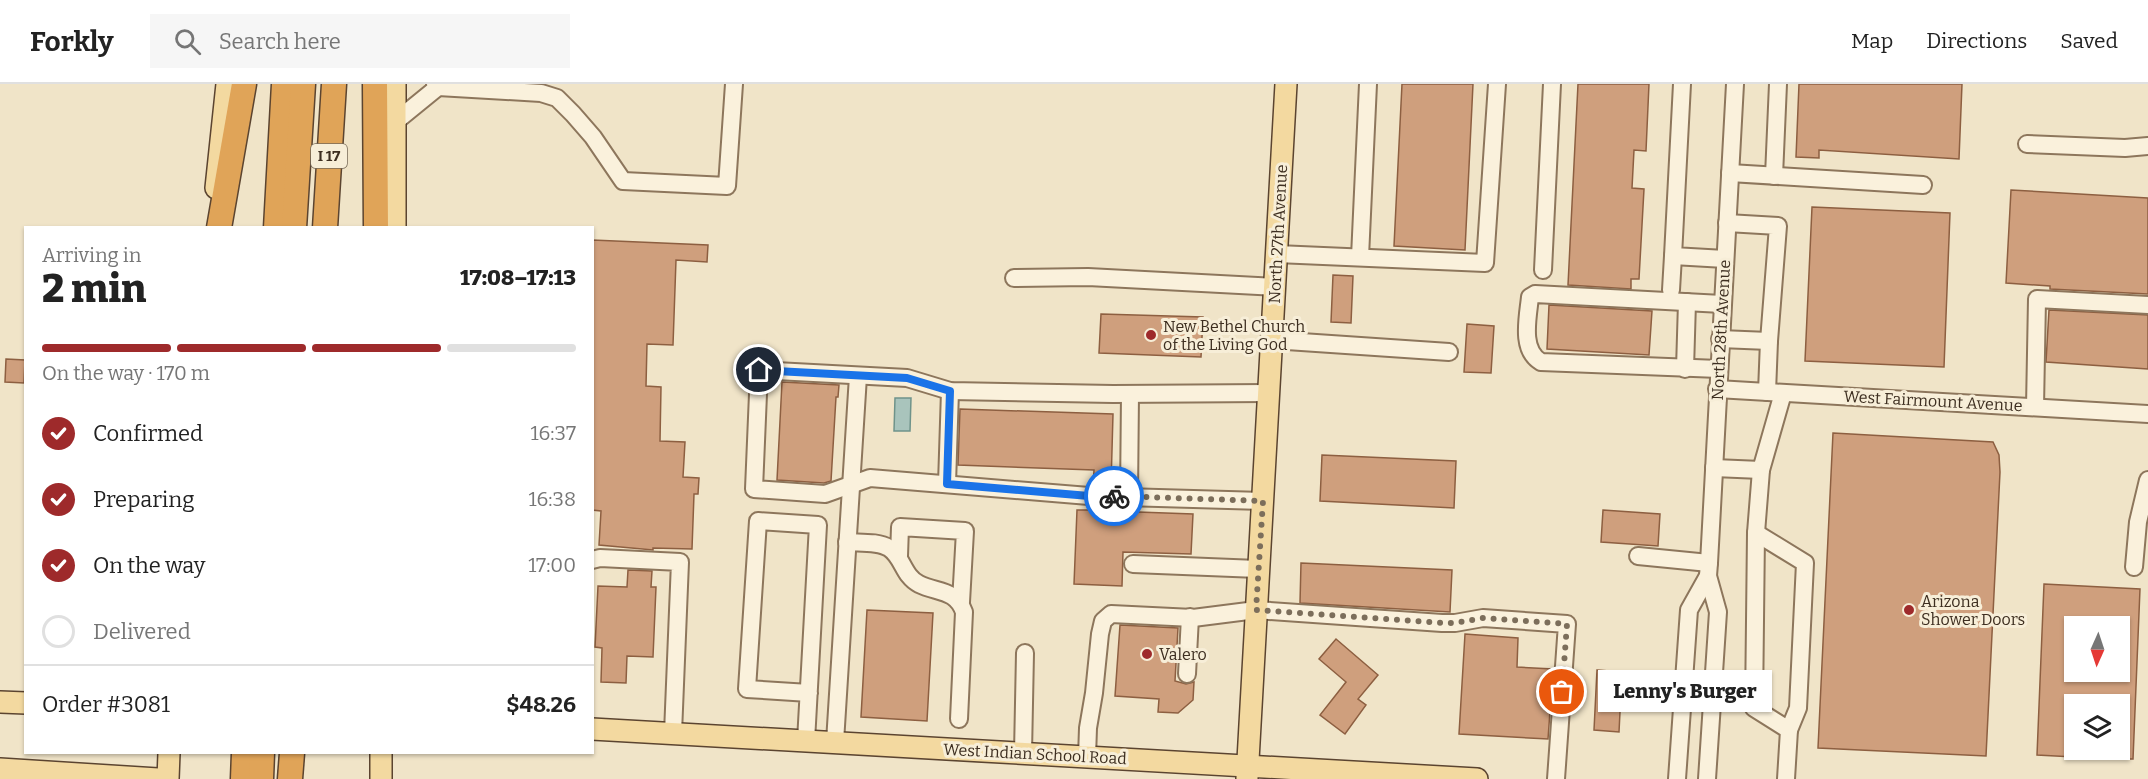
<!DOCTYPE html>
<html lang="en">
<head>
<meta charset="utf-8">
<style>
	:root { --surface:#fff; --page:#f6f6f6; --text:#222; --muted:#767676; --line:#e0e0e0; --accent:#9e2a2b }
	body { margin:0; font-family:Bitter,serif; background:var(--page); color:var(--text); height:100vh; display:flex; flex-direction:column; font-size:22px; white-space:nowrap }
	* { box-sizing:border-box; margin:0 }
	p { font-size:20px; color:var(--muted) }
	.icon { flex:none; width:33px; height:33px; fill:none; stroke:currentColor; stroke-width:2; stroke-linecap:round; stroke-linejoin:round }
	.map { position:relative; flex:1; overflow:hidden }
	.details { position:absolute; left:24px; top:142px; width:570px; height:528px; display:flex; flex-direction:column; background:var(--surface); border-radius:0px; box-shadow:0 2px 4px #0004 }
	.details>* { flex:none }
	.needle { width:39px; rotate:183deg }
	.fabs { position:absolute; left:2064px; top:532px; display:grid; gap:12px }
	.fabs a { display:grid; place-items:center; width:66px; height:66px; border-radius:0px; background:var(--surface); box-shadow:0 2px 4px #0004; font-size:30px }
	.pin { position:absolute; display:grid; place-items:center; width:51px; height:51px; color:#fff; margin:-26px; border:3px solid #fff; border-radius:50%; box-shadow:0 2px 6px #0007 }
	.courier { position:absolute; display:grid; place-items:center; width:60px; height:60px; margin:-30px; border:4px solid #1a73e8; border-radius:50%; background:#fff; color:#222; box-shadow:0 2px 8px #0007 }
	.bubble { position:absolute; height:42px; border-radius:0px; background:var(--surface); box-shadow:0 2px 4px #0004; font-size:20px; font-weight:800; line-height:42px; text-align:center }
	.overview em { font-style:normal; font-weight:800 }
	.overview div { display:flex; flex-direction:column-reverse }
	.overview { display:flex; align-items:center; justify-content:space-between; height:102px; padding:0 18px }
	h1 { font-size:39px; font-weight:800; line-height:45px }
	.bar { display:grid; grid-template-columns:repeat(4,1fr); gap:9px 6px; align-content:center; height:72px; padding:0 18px }
	.bar i { height:8px; border-radius:4px; background:var(--line) }
	.bar .active { background:var(--accent) }
	.bar p { grid-column:span 4 }
	.line { display:flex; align-items:center; gap:15px; padding:0 18px; border-top:2px solid var(--line) }
	.line div { flex:1 }
	ol { padding:0 18px; list-style:none }
	li { display:flex; align-items:center; gap:18px; height:66px }
	li p { margin-inline-start:auto }
	li .icon { padding:6px; border-radius:50%; background:var(--accent); color:#fff; stroke-width:4 }
	li:last-child { color:var(--muted) }
	li i { width:33px; height:33px; border:3px solid var(--line); border-radius:50% }
	header { display:flex; align-items:center; gap:36px; box-sizing:border-box; height:84px; padding:0 30px; background:var(--surface); border-bottom:2px solid var(--line) }
	header strong { font-size:28px }
	nav { display:flex; gap:33px; margin-inline-start:auto; font-size:21px }
	.search { width:420px; height:54px; background:var(--page); display:flex; align-items:center; gap:15px; box-sizing:border-box; padding:0 21px; border-radius:0px; color:var(--muted); font-size:22px }
	.map>svg:first-child { display:block }
	.water { fill:#a9c4bc; stroke:#6f938a; stroke-width:1.5 }
	.building { fill:#cf9f7d; stroke:#8d5f41; stroke-width:1.5; fill-rule:evenodd }
	.lines { fill:none; stroke-linecap:round; stroke-linejoin:round }
	.minor-casing { stroke:#8d765c; stroke-width:20 }
	.major-casing { stroke:#5b4430; stroke-width:24 }
	.highway-casing { stroke:#5b4430; stroke-width:27 }
	.minor { stroke:#faf1dc; stroke-width:16 }
	.major { stroke:#f3d9a0; stroke-width:21 }
	.highway { stroke:#e0a458; stroke-width:24 }
	.done { stroke:#7c6e5b; stroke-width:6; stroke-dasharray:0 10.8 }
	.route { stroke:#1a73e8; stroke-width:8 }
	.poi-dot { fill:#9e2a2b; stroke:#f7eed8; stroke-width:2 }
	.labels { text-anchor:middle; dominant-baseline:central; stroke-width:6; stroke-linejoin:round; paint-order:stroke }
	.shield { fill:#f7eed8; stroke:#756857; stroke-width:1.5 }
	.shield-label { font-size:15px; font-weight:bold; fill:#3d2e20 }
	.street-label { font-size:16px; fill:#3d2e20; stroke:#f7eed8 }
	.poi-label { font-size:16px; fill:#3d2e20; stroke:#f7eed8; text-anchor:start }
</style>
</head>
<body>
<header>
<strong>Forkly</strong>
<div class="search"><svg class="icon" aria-label="search" viewBox="0 0 24 24"><circle cx="10" cy="10" r="6"/><path d="M15 15l6 6"/></svg>Search here</div>
<nav><a>Map</a><a>Directions</a><a>Saved</a></nav>
</header>
<div class="map">
<svg width="2148" height="695" viewBox="0 0 2148 695">
	<rect width="100%" height="100%" fill="#f0e4c8"/>
	<path class="water" d="M 895,314 L 911,314 L 910,347 L 894,347 Z"/>
	<g class="building">
		<path d="M 1402,0 L 1473,0 L 1465,166 L 1394,162 Z"/>
		<path d="M 1578,0 L 1649,0 L 1646,67 L 1634,66 L 1632,104 L 1644,105 L 1639,195 L 1631,195 L 1631,205 L 1568,201 Z"/>
		<path d="M 1799,0 L 1962,0 L 1959,75 L 1819,66 L 1819,74 L 1796,73 Z"/>
		<path d="M 2011,106 L 2148,114 L 2148,210 L 2050,205 L 2050,202 L 2006,199 Z"/>
		<path d="M 1812,123 L 1950,129 L 1944,283 L 1805,277 Z"/>
		<path d="M 592,156 L 708,161 L 707,178 L 676,176 L 673,261 L 647,260 L 646,302 L 661,303 L 660,357 L 685,358 L 683,393 L 699,394 L 698,410 L 694,410 L 692,465 L 653,464 L 653,466 L 599,461 L 601,427 L 592,426 Z"/>
		<path d="M 1333,191 L 1353,192 L 1351,239 L 1331,238 Z"/>
		<path d="M 1549,221 L 1652,227 L 1649,271 L 1547,265 Z"/>
		<path d="M 2049,226 L 2148,231 L 2148,285 L 2046,278 Z"/>
		<path d="M 1101,230 L 1203,233 L 1201,273 L 1099,269 Z"/>
		<path d="M 1467,240 L 1494,242 L 1491,289 L 1464,288 Z"/>
		<path d="M 6,275 L 25,276 L 24,299 L 5,298 Z"/>
		<path d="M 782,298 L 839,301 L 838,313 L 836,313 L 831,397 L 824,399 L 777,396 Z"/>
		<path d="M 960,325 L 1113,330 L 1111,402 L 1093,402 L 1094,386 L 958,381 Z"/>
		<path d="M 1833,349 L 1993,358 L 1999,371 L 2000,388 L 1986,672 L 1818,664 Z"/>
		<path d="M 1322,371 L 1456,377 L 1454,424 L 1320,417 Z"/>
		<path d="M 1092,423 L 1110,423 L 1110,427 L 1193,430 L 1191,470 L 1123,468 L 1122,502 L 1074,500 L 1077,426 L 1092,426 Z"/>
		<path d="M 1603,426 L 1660,430 L 1658,462 L 1601,458 Z"/>
		<path d="M 1301,479 L 1452,486 L 1450,528 L 1300,519 Z"/>
		<path d="M 628,486 L 652,487 L 651,503 L 656,503 L 653,573 L 627,572 L 626,599 L 601,598 L 602,564 L 595,563 L 598,502 L 627,503 Z"/>
		<path d="M 2044,500 L 2140,505 L 2133,675 L 2120,675 L 2120,621 L 2074,621 L 2074,673 L 2037,671 ZM 2074,543 L 2120,543 L 2120,588 L 2074,588 Z"/>
		<path d="M 867,526 L 933,529 L 927,637 L 861,633 Z"/>
		<path d="M 1120,541 L 1178,544 L 1175,597 L 1186,600 L 1194,598 L 1193,616 L 1178,629 L 1158,628 L 1159,615 L 1115,612 Z"/>
		<path d="M 1465,550 L 1518,554 L 1517,583 L 1553,585 L 1548,655 L 1459,650 Z"/>
		<path d="M 1336,555 L 1378,591 L 1358,615 L 1366,621 L 1345,650 L 1320,631 L 1346,598 L 1319,575 Z"/>
		<path d="M 1597,586 L 1622,588 L 1619,648 L 1594,646 Z"/>
	</g>
	<g class="lines">
		<g class="minor-casing">
			<g id="minor">
				<path d="M 1682,0 L 1673,172 L 1725,175"/>
				<path d="M 438,3 L 541,9 L 557,14 L 573,30 L 593,53 L 623,97 L 727,102 L 734,0"/>
				<path d="M 395,38 L 438,3 L 435,0"/>
				<path d="M 2027,60 L 2125,64 L 2148,62"/>
				<path d="M 1730,89 L 1923,101"/>
				<path d="M 1774,92 L 1778,0"/>
				<path d="M 1727,139 L 1778,142 L 1769,257 L 1767,308"/>
				<path d="M 1277,170 L 1485,179 L 1497,0"/>
				<path d="M 1360,173 L 1368,0"/>
				<path d="M 1543,186 L 1552,0"/>
				<path d="M 1014,194 L 1088,193 L 1276,203"/>
				<path d="M 1671,206 L 1673,172"/>
				<path d="M 1720,255 L 1769,257"/>
				<path d="M 1272,256 L 1449,268"/>
				<path d="M 1685,285 L 1687,218"/>
				<path d="M 1719,285 L 1541,278 C 1520,266 1528,233 1530,213 L 1535,210 L 1722,220"/>
				<path d="M 1717,305 L 2148,330"/>
				<path d="M 1783,309 L 1761,386 L 1756,449 L 1754,624 L 1789,646 L 1786,695"/>
				<path d="M 2035,323 L 2037,215 L 2148,221"/>
				<path d="M 1714,384 L 1761,386"/>
				<path d="M 947,400 L 950,307"/>
				<path d="M 1129,412 L 1130,310"/>
				<path d="M 1263,417 L 1089,412 L 870,394 L 825,410 L 754,405 L 759,286 L 907,294 L 950,307 L 1113,310 L 1269,309"/>
				<path d="M 1756,449 L 1805,479 L 1798,624 L 1789,646"/>
				<path d="M 847,458 C 860,459 878,457 889,464 C 903,473 903,492 919,500 C 937,509 956,505 964,528 L 959,635"/>
				<path d="M 899,472 L 900,443 L 965,447 L 961,518"/>
				<path d="M 1638,472 L 1709,479"/>
				<path d="M 592,476 L 600,474 L 680,478 L 673,649"/>
				<path d="M 1133,480 L 1258,485"/>
				<path d="M 2134,483 L 2138,438 L 2148,396"/>
				<path d="M 1187,590 L 1190,533"/>
				<path d="M 806,657 L 818,441 L 758,437 L 747,605 L 809,609"/>
				<path d="M 835,658 L 858,292"/>
				<path d="M 1023,669 L 1025,569"/>
				<path d="M 1087,673 L 1088,644 L 1094,609 L 1100,550 L 1103,537 L 1111,530 L 1193,534 L 1256,526 L 1442,539 L 1455,539 L 1483,534 L 1567,540 L 1556,695"/>
				<path d="M 1677,695 L 1689,526 L 1708,492"/>
				<path d="M 1707,695 L 1718,528 L 1708,492 L 1709,479 L 1735,0"/>
			</g>
		</g>
		<g class="major-casing">
			<g id="major">
				<path d="M 216,104 L 227,0"/>
				<path d="M 395,144 L 395,0"/>
				<path d="M 0,618 L 26,619"/>
				<path d="M 592,645 L 1477,695"/>
				<path d="M 381,669 L 381,695"/>
				<path d="M 0,685 L 158,695"/>
				<path d="M 1247,694 L 1286,0"/>
				<path d="M 168,695 L 169,669"/>
			</g>
		</g>
		<g class="highway-casing">
			<g id="highway">
				<path d="M 375,0 L 376,144"/>
				<path d="M 219,144 L 244,0"/>
				<path d="M 276,144 L 284,0"/>
				<path d="M 294,144 L 303,0"/>
				<path d="M 325,144 L 334,0"/>
				<path d="M 243,695 L 244,669"/>
				<path d="M 261,695 L 262,669"/>
				<path d="M 290,695 L 292,669"/>
			</g>
		</g>
		<use href="#minor" class="minor"/>
		<use href="#major" class="major"/>
		<use href="#highway" class="highway"/>
	</g>
	<g class="lines">
		<path class="done" d="M 1114,412 L 1263,417 L 1256,526 L 1442,539 L 1455,539 L 1483,534 L 1567,540 L 1562,608"/>
		<path class="route" d="M 759,286 L 907,294 L 950,307 L 947,400 L 1089,412 L 1114,412"/>
	</g>
	<g class="poi-dot">
		<circle cx="1151" cy="251" r="6"/>
		<circle cx="1909" cy="526" r="6"/>
		<circle cx="1147" cy="570" r="6"/>
	</g>
	<g class="labels">
		<rect class="shield" x="311" y="60" width="36" height="24" rx="4.5"/>
		<g class="shield-label">
			<text x="329" y="72">I 17</text>
		</g>
		<g class="street-label">
			<text transform="translate(1278 150) rotate(-87)">North 27th Avenue</text>
			<text transform="translate(1721 246) rotate(-87)">North 28th Avenue</text>
			<text transform="translate(1933 317) rotate(3)">West Fairmount Avenue</text>
			<text transform="translate(1035 670) rotate(3)">West Indian School Road</text>
		</g>
		<g class="poi-label">
			<text x="1163" y="242">New Bethel Church<tspan x="1163" dy="18">of the Living God</tspan></text>
			<text x="1921" y="517">Arizona<tspan x="1921" dy="18">Shower Doors</tspan></text>
			<text x="1159" y="570">Valero</text>
		</g>
	</g>
</svg>
<div class="fabs">
<a><svg class="needle" viewBox="-14 -14 28 28"><path d="M0-13l5 13h-10z" fill="#e53935"/><path d="M0 13l5-13h-10z" fill="#767676"/></svg></a>
<a><svg class="icon" aria-label="layers" viewBox="0 0 24 24"><path d="M12 4l9 5-9 5-9-5zM3 14l9 5 9-5"/></svg></a>
</div>
<div class="pin" style="left:1562px;top:608px;background:#ea580c"><svg class="icon" aria-label="bag" viewBox="0 0 24 24"><path d="M5 8h14l-1 12H6zM9 8a3 3 0 0 1 6 0"/></svg></div>
<div class="pin" style="left:759px;top:286px;background:#1f2937"><svg class="icon" aria-label="home" viewBox="0 0 24 24"><path d="M3 11l9-7 9 7M6 9v11h12V9"/></svg></div>
<div class="courier" style="left:1114px;top:412px"><svg class="icon" aria-label="bike" viewBox="0 0 24 24"><circle cx="6" cy="16" r="4"/><circle cx="18" cy="16" r="4"/><path d="M6 16l4-8h5l3 8M10 8l3 8H6M13 5h3"/></svg></div>
<div class="bubble" style="left:1598px;top:586px;width:174px">Lenny's Burger</div>
<section class="details">
<div class="overview"><div><h1>2 min</h1><p>Arriving in</p></div><em>17:08–17:13</em></div>
<div class="bar"><i class="active"></i><i class="active"></i><i class="active"></i><i></i><p>On the way · 170 m</p></div>
<ol>
<li><svg class="icon" aria-label="check" viewBox="0 0 24 24"><path d="M5 12l5 5 9-10"/></svg>Confirmed<p>16:37</p></li>
<li><svg class="icon" aria-label="check" viewBox="0 0 24 24"><path d="M5 12l5 5 9-10"/></svg>Preparing<p>16:38</p></li>
<li><svg class="icon" aria-label="check" viewBox="0 0 24 24"><path d="M5 12l5 5 9-10"/></svg>On the way<p>17:00</p></li>
<li><i></i>Delivered</li>
</ol>
<div class="line" style="height:78px"><div>Order #3081</div><b>$48.26</b></div>
</section>
</div>
</body>
</html>
